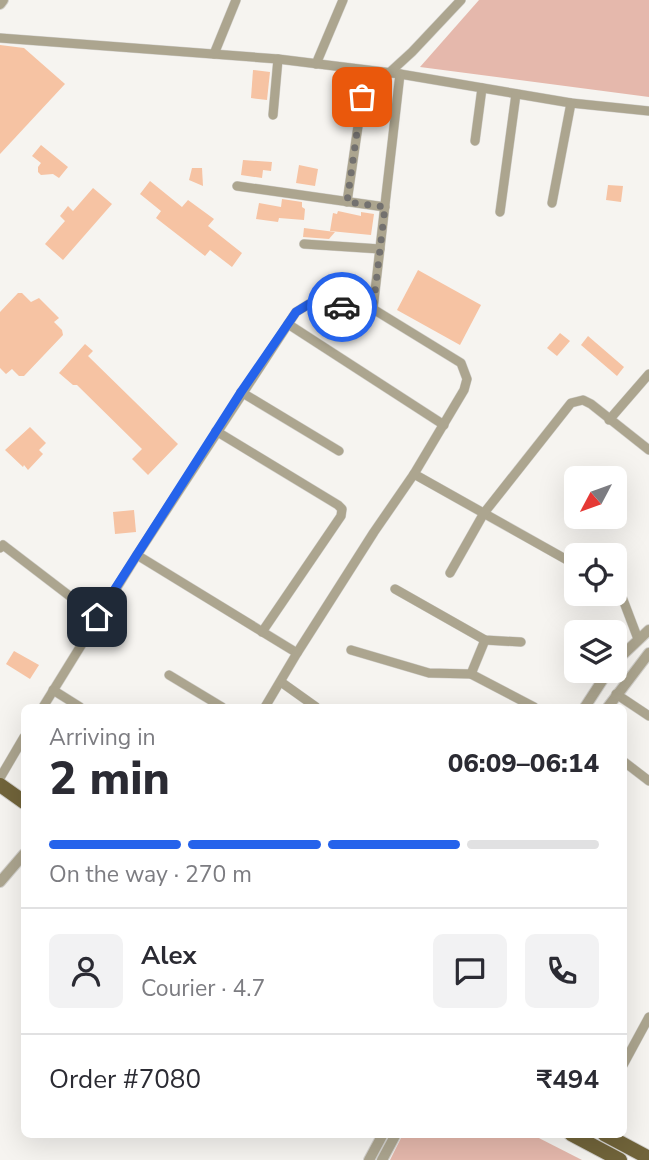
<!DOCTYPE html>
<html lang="en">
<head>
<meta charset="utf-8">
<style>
	:root { --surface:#fff; --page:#f2f2f3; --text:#2b2b33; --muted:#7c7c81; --line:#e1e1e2; --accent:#2563eb }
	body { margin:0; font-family:"Nunito Sans",sans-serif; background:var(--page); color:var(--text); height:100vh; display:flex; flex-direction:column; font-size:26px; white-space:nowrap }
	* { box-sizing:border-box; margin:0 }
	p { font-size:23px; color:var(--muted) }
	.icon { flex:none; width:38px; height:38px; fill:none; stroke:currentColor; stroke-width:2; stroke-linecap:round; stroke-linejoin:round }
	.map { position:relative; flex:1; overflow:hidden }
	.side { position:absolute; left:21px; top:704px; width:606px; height:434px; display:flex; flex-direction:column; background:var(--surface); border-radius:10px; box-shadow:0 7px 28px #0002 }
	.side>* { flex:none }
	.needle { width:46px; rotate:229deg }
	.buttons { position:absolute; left:564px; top:466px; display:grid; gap:14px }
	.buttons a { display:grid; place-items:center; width:63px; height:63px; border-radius:10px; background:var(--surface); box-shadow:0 7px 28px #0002; font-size:35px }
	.pin { position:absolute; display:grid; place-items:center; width:60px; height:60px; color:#fff; margin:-30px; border-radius:14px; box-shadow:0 4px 10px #0006 }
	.courier { position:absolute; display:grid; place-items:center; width:70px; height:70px; margin:-35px; border:5px solid #2563eb; border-radius:50%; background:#fff; color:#222; box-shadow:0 2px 9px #0007 }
	.headline em { font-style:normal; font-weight:800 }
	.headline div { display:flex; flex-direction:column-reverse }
	.headline { display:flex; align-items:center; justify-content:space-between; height:119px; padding:0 28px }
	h1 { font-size:46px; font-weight:800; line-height:52px }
	.bar { display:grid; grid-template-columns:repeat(4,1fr); gap:10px 7px; align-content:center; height:84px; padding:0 28px }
	.bar i { height:9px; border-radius:5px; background:var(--line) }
	.bar .active { background:var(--accent) }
	.bar p { grid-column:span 4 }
	.line { display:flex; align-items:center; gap:18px; padding:0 28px; border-top:2px solid var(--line) }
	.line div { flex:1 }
	.round { display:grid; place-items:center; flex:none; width:74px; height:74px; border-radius:10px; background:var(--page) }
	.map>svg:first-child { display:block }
	.green { fill:#e5b8ac }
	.building { fill:#f6c3a3 }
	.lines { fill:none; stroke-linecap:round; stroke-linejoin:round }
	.minor-casing { stroke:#d2d0cc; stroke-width:10 }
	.tertiary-casing { stroke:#d2d0cc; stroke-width:12 }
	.primary-casing { stroke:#d2d0cc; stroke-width:16 }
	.minor { stroke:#aca58f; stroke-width:9 }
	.tertiary { stroke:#aca58f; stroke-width:10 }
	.primary { stroke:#71643a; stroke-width:14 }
	.done { stroke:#73716f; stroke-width:7; stroke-dasharray:0 12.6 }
	.route { stroke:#2563eb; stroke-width:9 }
</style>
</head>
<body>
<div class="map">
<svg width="649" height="1160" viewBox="0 0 649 1160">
	<rect width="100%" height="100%" fill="#f6f4f0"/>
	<g class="green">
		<path d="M 479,0 L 649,0 L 649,97 L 420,67 Z"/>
		<path d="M 403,1134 L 531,1134 L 582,1160 L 390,1160 Z"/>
	</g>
	<g class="building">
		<path d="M 0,45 L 24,48 L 65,84 L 0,154 Z"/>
		<path d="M 253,70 L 270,72 L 267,100 L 251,98 Z"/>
		<path d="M 41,145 L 68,167 L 59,178 L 53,174 L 41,175 L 38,172 L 38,167 L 41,163 L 32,156 Z"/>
		<path d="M 243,160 L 272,162 L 271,171 L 263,170 L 262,178 L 241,175 Z"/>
		<path d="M 299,165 L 318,169 L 315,186 L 296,183 Z"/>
		<path d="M 192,168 L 202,168 L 203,186 L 189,180 Z"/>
		<path d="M 150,181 L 182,207 L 188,200 L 214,219 L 208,226 L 242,253 L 232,267 L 210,250 L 205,256 L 156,218 L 161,211 L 140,194 Z"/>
		<path d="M 608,185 L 623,186 L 621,202 L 606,200 Z"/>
		<path d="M 93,188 L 112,204 L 63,260 L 45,244 L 65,221 L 60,216 L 68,206 L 73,211 Z"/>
		<path d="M 282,199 L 302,202 L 302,207 L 305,209 L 304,220 L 279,218 L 278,222 L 256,219 L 259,203 L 281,207 Z"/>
		<path d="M 338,211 L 361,216 L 361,212 L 374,214 L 371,235 L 330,231 L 333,213 L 337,214 Z"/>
		<path d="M 304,228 L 335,232 L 329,239 L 303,237 Z"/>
		<path d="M 418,270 L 481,305 L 460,345 L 397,310 Z"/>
		<path d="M 18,293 L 22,293 L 31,302 L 39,298 L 59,318 L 54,322 L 62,330 L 63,335 L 24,376 L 19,376 L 12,369 L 6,374 L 0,368 L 0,312 Z"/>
		<path d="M 560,333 L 570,341 L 557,356 L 547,348 Z"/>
		<path d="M 588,336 L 624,367 L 617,376 L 581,345 Z"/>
		<path d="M 85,344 L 93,351 L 88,356 L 178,444 L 148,475 L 132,459 L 142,449 L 77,385 L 73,385 L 59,373 Z"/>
		<path d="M 30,427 L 46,443 L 39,450 L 43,454 L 28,470 L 24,465 L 23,467 L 5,450 Z"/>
		<path d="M 134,510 L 136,532 L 115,534 L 113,512 Z"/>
		<path d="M 14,651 L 39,665 L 30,679 L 6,664 Z"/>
	</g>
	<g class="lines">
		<g class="minor-casing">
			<g id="minor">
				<path d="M 0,38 L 278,59 L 400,74 L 571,103 L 649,111"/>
				<path d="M 214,54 L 236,0"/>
				<path d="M 316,64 L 343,0"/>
				<path d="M 389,73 L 412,52 L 461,0"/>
				<path d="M 273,115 L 278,59"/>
				<path d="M 475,141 L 482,88"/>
				<path d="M 237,186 L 385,207"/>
				<path d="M 347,202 L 366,71"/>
				<path d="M 552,203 L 571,103"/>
				<path d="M 500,212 L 516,94"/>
				<path d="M 304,244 L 380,249"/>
				<path d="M 373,309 L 400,74"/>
				<path d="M 288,324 L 444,425"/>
				<path d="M 241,392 L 339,451"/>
				<path d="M 609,420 L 649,374"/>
				<path d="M 216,431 L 338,505 L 342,509 L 341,516 L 262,632"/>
				<path d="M 414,474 L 576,565"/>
				<path d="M 0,548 L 3,545 L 97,617"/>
				<path d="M 137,555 L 297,653"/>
				<path d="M 450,573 L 484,513 L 571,403 L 583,400 L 591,404 L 649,450"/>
				<path d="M 614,587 L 619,589 L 638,639"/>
				<path d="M 395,589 L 485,640 L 521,642"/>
				<path d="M 351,650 L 429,673 L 471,674 L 534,707"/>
				<path d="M 471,674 L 485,640"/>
				<path d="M 169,675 L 222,707"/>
				<path d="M 281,682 L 316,707"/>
				<path d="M 53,690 L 80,707"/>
				<path d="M 616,694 L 649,716"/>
				<path d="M 43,707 L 137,555 L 296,312 L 309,304 L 373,309 L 461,363 L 467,379 L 464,390 L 414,474 L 374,532 L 297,653 L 265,707"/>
				<path d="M 623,761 L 649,781"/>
				<path d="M 0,778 L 24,737"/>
				<path d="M 623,1065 L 649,1017"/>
			</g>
		</g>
		<g class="tertiary-casing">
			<g id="tertiary">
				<path d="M 0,4 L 3,0"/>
				<path d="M 614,663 L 649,630"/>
				<path d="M 585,707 L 609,670"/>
				<path d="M 608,707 L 649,653"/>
				<path d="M 0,882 L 24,854"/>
				<path d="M 369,1160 L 383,1134"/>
				<path d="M 382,1160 L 396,1134"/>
			</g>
		</g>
		<g class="primary-casing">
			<g id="primary">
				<path d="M 0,785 L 24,802"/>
				<path d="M 571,1134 L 620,1160"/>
				<path d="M 604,1134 L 649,1158"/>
			</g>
		</g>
		<use href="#minor" class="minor"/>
		<use href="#tertiary" class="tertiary"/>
		<use href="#primary" class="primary"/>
	</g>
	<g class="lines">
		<path class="done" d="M 342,307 L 373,309 L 385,207 L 347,202 L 362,97"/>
		<path class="route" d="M 97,617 L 241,392 L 296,312 L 309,304 L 342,307"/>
	</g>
</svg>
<div class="buttons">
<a><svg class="needle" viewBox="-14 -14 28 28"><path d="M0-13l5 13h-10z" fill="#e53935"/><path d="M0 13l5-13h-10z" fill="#7c7c81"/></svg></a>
<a><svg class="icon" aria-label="locate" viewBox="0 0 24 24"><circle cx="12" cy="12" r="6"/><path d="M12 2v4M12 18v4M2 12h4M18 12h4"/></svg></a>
<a><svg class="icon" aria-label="layers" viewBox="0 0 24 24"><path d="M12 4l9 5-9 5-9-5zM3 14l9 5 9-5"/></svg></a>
</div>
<div class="pin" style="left:362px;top:97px;background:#ea580c"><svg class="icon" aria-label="bag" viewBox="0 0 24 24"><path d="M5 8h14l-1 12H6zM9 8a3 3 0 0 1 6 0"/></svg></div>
<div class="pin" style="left:97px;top:617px;background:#1f2937"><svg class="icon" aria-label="home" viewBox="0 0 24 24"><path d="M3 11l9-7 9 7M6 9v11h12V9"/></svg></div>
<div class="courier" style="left:342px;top:307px"><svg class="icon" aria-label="car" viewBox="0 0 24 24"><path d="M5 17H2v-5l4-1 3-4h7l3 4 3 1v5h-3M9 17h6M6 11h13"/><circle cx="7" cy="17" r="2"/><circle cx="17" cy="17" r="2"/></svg></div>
<section class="side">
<div class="headline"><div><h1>2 min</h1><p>Arriving in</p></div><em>06:09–06:14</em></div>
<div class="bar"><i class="active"></i><i class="active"></i><i class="active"></i><i></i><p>On the way · 270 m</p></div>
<div class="line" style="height:126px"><a class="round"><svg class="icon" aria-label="person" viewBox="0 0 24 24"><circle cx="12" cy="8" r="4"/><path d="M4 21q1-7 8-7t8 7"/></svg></a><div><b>Alex</b><p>Courier · 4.7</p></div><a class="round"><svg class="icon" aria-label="chat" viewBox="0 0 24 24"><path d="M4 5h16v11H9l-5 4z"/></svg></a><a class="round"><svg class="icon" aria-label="phone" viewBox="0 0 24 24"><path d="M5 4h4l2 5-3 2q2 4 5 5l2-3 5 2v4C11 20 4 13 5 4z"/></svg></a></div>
<div class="line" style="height:91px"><div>Order #7080</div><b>₹494</b></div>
</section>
</div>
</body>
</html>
